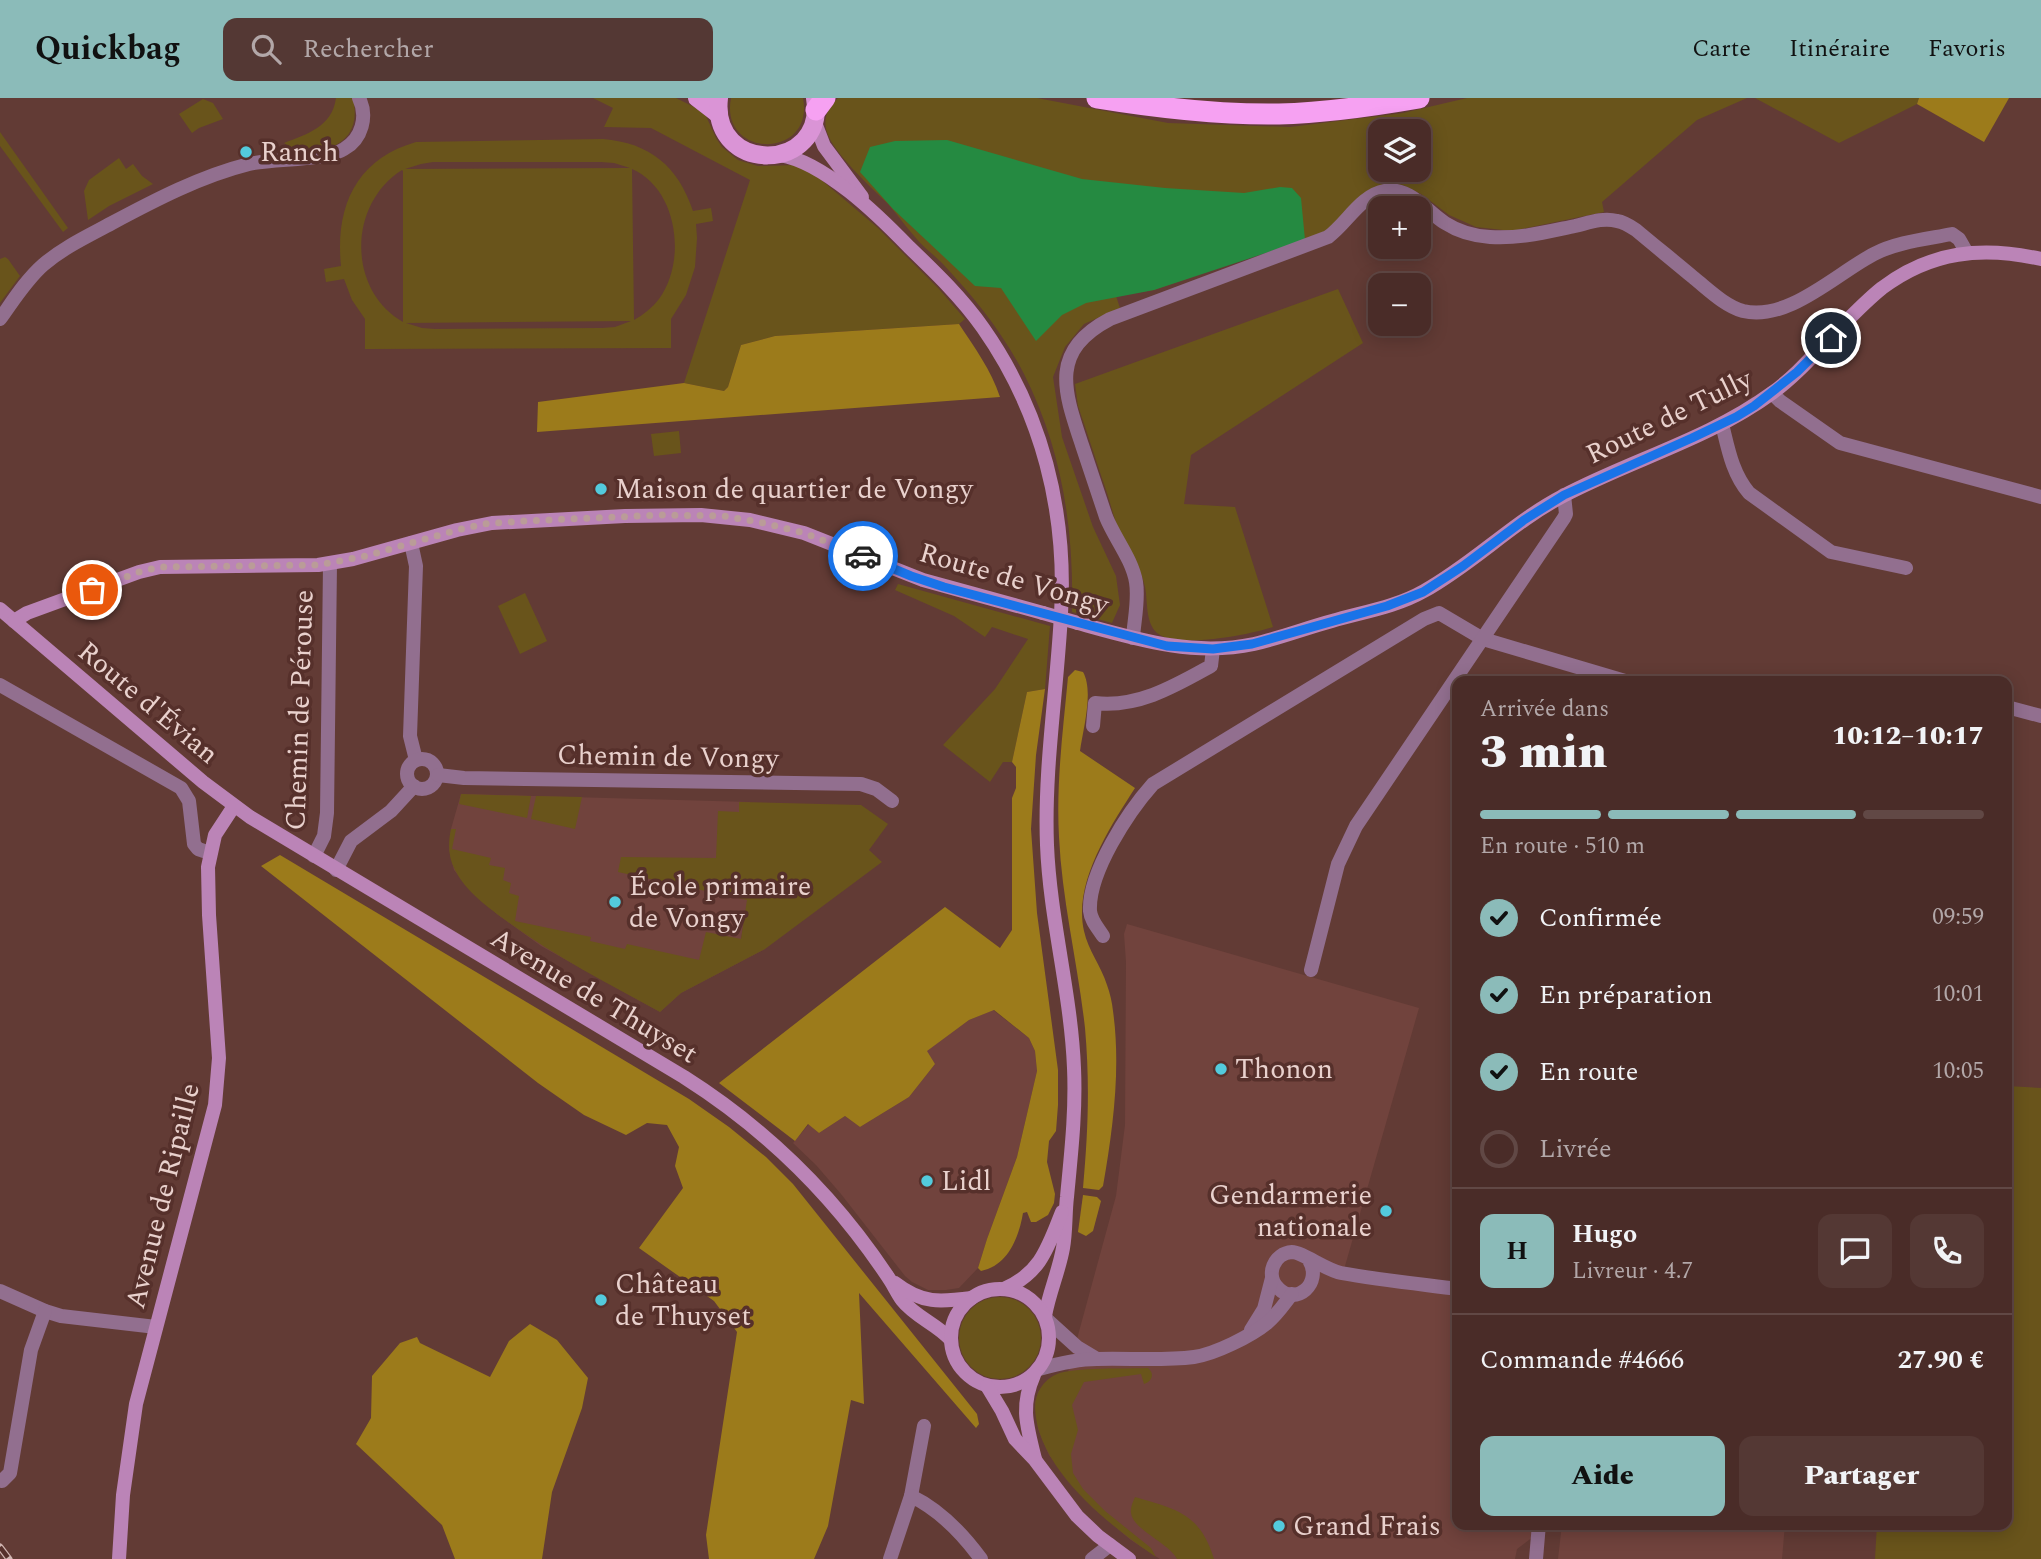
<!DOCTYPE html>
<html lang="fr">
<head>
<meta charset="utf-8">
<style>
	:root { --surface:#4a2c28; --page:#543834; --text:#f1f3f6; --muted:#b2a7a8; --line:#614845; --accent:#8bbbb9 }
	body { margin:0; font-family:Spectral,serif; background:var(--page); color:var(--text); height:100vh; display:flex; flex-direction:column; font-size:26px; white-space:nowrap }
	* { box-sizing:border-box; margin:0 }
	p { font-size:23px; color:var(--muted) }
	.icon { flex:none; width:38px; height:38px; fill:none; stroke:currentColor; stroke-width:2; stroke-linecap:round; stroke-linejoin:round }
	.map { position:relative; flex:1; overflow:hidden }
	.drawer { position:absolute; left:1452px; top:578px; width:560px; height:854px; display:flex; flex-direction:column; background:var(--surface); border-radius:14px; box-shadow:0 4px 18px #0003,0 0 0 2px var(--line) }
	.drawer>* { flex:none }
	.fabs { position:absolute; left:1368px; top:21px; display:grid; gap:14px }
	.fabs a { display:grid; place-items:center; width:63px; height:63px; border-radius:14px; background:var(--surface); box-shadow:0 4px 18px #0003,0 0 0 2px var(--line); font-size:35px }
	.pin { position:absolute; display:grid; place-items:center; width:60px; height:60px; color:#fff; margin:-30px; border:4px solid #fff; border-radius:50%; box-shadow:0 2px 7px #0007 }
	.courier { position:absolute; display:grid; place-items:center; width:70px; height:70px; margin:-35px; border:5px solid #1a73e8; border-radius:50%; background:#fff; color:#222; box-shadow:0 2px 9px #0007 }
	.overview em { font-style:normal; font-weight:800 }
	.overview div { display:flex; flex-direction:column-reverse }
	.overview { display:flex; align-items:center; justify-content:space-between; height:119px; padding:0 28px }
	h1 { font-size:46px; font-weight:800; line-height:52px }
	.bar { display:grid; grid-template-columns:repeat(4,1fr); gap:10px 7px; align-content:center; height:84px; padding:0 28px }
	.bar i { height:9px; border-radius:5px; background:var(--line) }
	.bar .active { background:var(--accent) }
	.bar p { grid-column:span 4 }
	.line { display:flex; align-items:center; gap:18px; padding:0 28px; border-top:2px solid var(--line) }
	.line div { flex:1 }
	.round { display:grid; place-items:center; flex:none; width:74px; height:74px; border-radius:14px; background:var(--page) }
	ol { padding:0 28px; list-style:none }
	li { display:flex; align-items:center; gap:21px; height:77px }
	li p { margin-inline-start:auto }
	li .icon { padding:7px; border-radius:50%; background:var(--accent); color:#111; stroke-width:4 }
	li:last-child { color:var(--muted) }
	li i { width:38px; height:38px; border:4px solid var(--line); border-radius:50% }
	.cta { display:flex; gap:14px; margin-top:auto; padding:14px 28px }
	.cta a { flex:1; height:80px; border-radius:14px; background:var(--accent); color:#111; font-size:28px; font-weight:800; line-height:80px; text-align:center }
	.cta a+a { background:var(--page); color:var(--text) }
	header { display:flex; align-items:center; gap:42px; box-sizing:border-box; height:98px; padding:0 35px; background:var(--accent); color:#111 }
	header strong { font-size:33px }
	nav { display:flex; gap:38px; margin-inline-start:auto; font-size:24px }
	.search { width:490px; height:63px; background:var(--page); display:flex; align-items:center; gap:18px; box-sizing:border-box; padding:0 24px; border-radius:14px; color:var(--muted); font-size:26px }
	.map>svg:first-child { display:block }
	.built { fill:#71433d }
	.green { fill:#69541b; fill-rule:evenodd }
	.forest { fill:#9c7b1b }
	.water { fill:#258a41 }
	.lines { fill:none; stroke-linecap:round; stroke-linejoin:round }
	.street { stroke:#926f8f; stroke-width:14 }
	.secondary { stroke:#bb84b7; stroke-width:14 }
	.primary { stroke:#da94d6; stroke-width:18 }
	.highway { stroke:#f6a1f2; stroke-width:21 }
	.rail-casing { stroke:#d0b5b1; stroke-width:7 }
	.rail { stroke:#56302b; stroke-width:4.5; stroke-dasharray:13; stroke-linecap:butt }
	.secondary-bridge { stroke:#bb84b7; stroke-width:14 }
	.done { stroke:#ba9c98; stroke-width:7; stroke-dasharray:0 12.6 }
	.route { stroke:#1a73e8; stroke-width:9 }
	.poi-dot { fill:#53cadc; stroke:#56302b; stroke-width:2.5 }
	.labels { text-anchor:middle; dominant-baseline:central; stroke-width:7; stroke-linejoin:round; paint-order:stroke }
	.poi-label { font-size:28px; fill:#e9d1cd; stroke:#56302b; text-anchor:start }
	.street-label { font-size:28px; fill:#e9d1cd; stroke:#56302b }
</style>
</head>
<body>
<header>
<strong>Quickbag</strong>
<div class="search"><svg class="icon" aria-label="search" viewBox="0 0 24 24"><circle cx="10" cy="10" r="6"/><path d="M15 15l6 6"/></svg>Rechercher</div>
<nav><a>Carte</a><a>Itinéraire</a><a>Favoris</a></nav>
</header>
<div class="map">
<svg width="2041" height="1461" viewBox="0 0 2041 1461">
	<rect width="100%" height="100%" fill="#623b35"/>
	<g class="built">
		<path d="M 461,696 L 750,704 L 747,807 L 741,841 L 765,851 L 681,895 L 660,914 L 541,848 L 497,816 L 473,795 L 454,772 L 449,751 L 451,731 Z"/>
		<path d="M 1127,826 L 1419,910 L 1343,1175 L 1458,1191 L 1458,1426 L 1539,1426 L 1538,1435 L 1517,1451 L 1515,1461 L 1160,1461 L 1131,1442 L 1092,1409 L 1049,1357 L 1038,1331 L 1035,1305 L 1038,1294 L 1049,1281 L 1058,1276 L 1068,1274 L 1116,1098 L 1125,1027 L 1126,864 L 1124,836 Z"/>
		<path d="M 993,912 L 1029,940 L 1035,953 L 1037,973 L 1017,1059 L 987,1141 L 978,1170 L 959,1190 L 946,1192 L 928,1192 L 912,1184 L 905,1178 L 841,1096 L 816,1067 L 793,1045 L 809,1026 L 819,1035 L 845,1018 L 860,1029 L 909,999 L 935,966 L 926,953 L 969,922 Z"/>
		<path d="M 1562,1426 L 1785,1426 L 1782,1461 L 1558,1461 Z"/>
	</g>
	<g class="green">
		<path d="M 336,0 L 353,0 C 359,27 350,45 322,52 C 316,53 306,54 299,53 C 294,51 288,48 284,45 C 307,36 332,29 336,0 Z"/>
		<path d="M 593,0 L 676,0 L 694,9 L 706,18 L 716,40 L 722,49 L 738,62 L 758,68 L 796,67 L 812,74 L 878,130 L 939,191 L 965,221 L 959,226 L 775,238 L 741,247 L 728,289 L 724,293 L 684,285 L 750,82 L 651,30 L 604,29 L 613,10 Z"/>
		<path d="M 731,0 L 803,0 C 815,62 719,61 731,0 Z"/>
		<path d="M 838,0 L 1037,0 L 1168,25 L 1290,29 L 1403,15 L 1467,0 L 1747,0 L 1697,22 L 1602,104 L 1604,114 L 1512,133 L 1476,129 L 1449,117 L 1421,96 L 1403,87 L 1385,85 L 1362,97 L 1327,133 L 1154,192 L 1116,198 L 1120,210 L 1084,226 L 1065,249 L 1053,279 L 1062,339 L 1093,429 L 1116,478 L 1120,507 L 1112,525 L 1072,514 C 1074,431 1062,351 1024,276 C 1003,235 974,199 942,165 C 933,156 923,149 915,139 C 906,129 898,117 888,106 C 872,90 833,55 827,34 C 822,20 829,9 838,0 ZM 1381,33 L 1419,33 L 1419,72 L 1381,72 Z"/>
		<path d="M 1755,0 L 1919,0 L 1917,6 L 1839,45 Z"/>
		<path d="M 203,1 L 213,5 L 223,21 L 199,30 L 192,35 L 179,16 Z"/>
		<path d="M 0,34 L 68,130 L 63,134 L 0,48 Z"/>
		<path d="M 603,41 C 650,45 678,68 693,113 L 711,110 L 713,123 L 696,126 L 697,140 L 695,169 L 686,197 L 671,221 L 671,250 L 365,251 L 365,221 L 352,202 L 344,181 L 326,184 L 324,171 L 341,168 C 335,109 356,61 416,44 ZM 433,64 L 601,64 L 614,65 L 630,70 L 405,71 L 421,66 ZM 632,71 C 678,91 687,163 659,201 C 652,210 643,217 634,222 ZM 402,72 L 403,73 L 403,224 C 347,192 348,106 402,72 ZM 631,223 L 615,229 L 602,230 L 435,231 L 422,230 L 406,225 Z"/>
		<path d="M 119,60 L 126,71 L 133,66 L 142,78 L 153,86 L 109,108 L 88,122 L 84,93 L 89,82 Z"/>
		<path d="M 5,159 L 8,161 L 20,178 L 0,205 L 0,161 Z"/>
		<path d="M 1338,191 L 1363,245 L 1191,357 L 1184,406 L 1235,409 L 1273,529 C 1250,537 1177,551 1157,535 C 1145,524 1148,503 1145,489 C 1141,469 1128,454 1120,436 C 1115,423 1111,408 1107,395 C 1097,366 1088,337 1078,308 L 1075,286 Z"/>
		<path d="M 679,333 L 681,355 L 654,358 L 651,336 Z"/>
		<path d="M 898,486 L 1050,528 L 1045,591 L 1027,594 L 1012,664 L 1003,664 L 990,684 L 943,647 L 995,591 L 1028,541 L 992,529 L 985,539 L 954,518 L 895,492 Z"/>
		<path d="M 525,495 L 547,543 L 520,556 L 498,508 Z"/>
		<path d="M 461,696 L 531,698 L 527,720 L 459,706 Z"/>
		<path d="M 536,698 L 582,699 L 575,731 L 531,721 Z"/>
		<path d="M 739,704 L 861,707 L 888,726 L 869,752 L 882,764 L 765,851 L 681,895 L 660,914 C 609,886 556,859 508,824 C 489,810 466,794 455,772 C 448,759 448,745 451,731 L 456,731 L 452,751 L 491,760 L 489,767 L 505,770 L 503,782 L 511,785 L 509,795 L 519,798 L 515,823 L 591,839 L 590,843 L 625,851 L 627,846 L 699,862 L 706,834 L 741,841 L 747,802 L 618,774 L 621,759 L 716,760 L 718,713 L 739,714 Z"/>
		<path d="M 2007,988 L 2041,990 L 2041,1461 L 1875,1461 L 1877,1426 L 2007,1426 Z"/>
		<circle cx="1000" cy="1240" r="41"/>
		<path d="M 1148,1270 C 1155,1276 1152,1283 1144,1286 L 1141,1276 L 1084,1284 L 1072,1307 L 1078,1332 L 1071,1356 L 1073,1375 L 1083,1391 L 1105,1413 L 1151,1450 L 1156,1459 C 1110,1428 1037,1371 1035,1310 C 1035,1295 1043,1282 1057,1276 C 1074,1269 1127,1271 1148,1270 Z"/>
		<path d="M 1135,1399 C 1176,1411 1200,1415 1214,1461 L 1177,1461 C 1169,1445 1132,1431 1131,1415 C 1130,1410 1133,1404 1135,1399 Z"/>
	</g>
	<g class="forest">
		<path d="M 1919,0 L 2009,0 L 1984,44 L 1917,6 Z"/>
		<path d="M 959,226 C 975,250 991,272 1000,299 L 537,334 L 538,304 L 684,285 L 724,293 L 728,289 L 741,247 L 775,238 Z"/>
		<path d="M 1075,572 L 1083,574 C 1094,593 1083,631 1080,653 L 1135,690 C 1110,729 1073,785 1084,833 C 1088,852 1101,868 1107,887 C 1110,895 1112,904 1113,913 C 1121,970 1113,1031 1103,1088 L 1099,1092 L 1083,1090 C 1088,1034 1090,987 1085,930 C 1078,866 1062,803 1059,739 C 1056,686 1063,632 1068,579 Z"/>
		<path d="M 1045,591 L 1036,657 L 1031,731 L 1037,815 L 1058,972 L 1058,1007 L 1056,1033 L 1049,1043 L 1047,1064 L 1055,1096 L 1054,1105 L 1048,1117 L 1036,1124 L 1031,1124 L 1027,1114 L 1023,1115 C 1019,1139 1008,1168 981,1173 L 978,1170 L 987,1141 L 1017,1059 L 1037,973 L 1035,953 L 1029,940 L 994,912 L 969,922 L 927,953 L 935,966 L 909,999 L 860,1029 L 845,1018 L 819,1035 L 808,1026 L 795,1043 L 719,985 L 945,809 L 1000,850 L 1012,832 L 1012,700 L 1016,690 L 1016,669 L 1012,664 L 1027,594 Z"/>
		<path d="M 280,757 L 689,1001 L 729,1029 L 766,1059 L 793,1086 L 977,1316 L 979,1326 L 976,1330 L 859,1195 L 864,1306 L 851,1302 L 828,1428 L 814,1461 L 709,1461 L 706,1437 L 737,1234 L 714,1203 L 639,1150 L 683,1090 L 675,1068 L 679,1049 L 667,1027 L 647,1025 L 626,1037 L 584,1017 L 538,985 L 261,768 Z"/>
		<path d="M 1083,1097 L 1097,1099 L 1101,1103 L 1093,1133 L 1086,1138 L 1078,1134 Z"/>
		<path d="M 530,1226 L 557,1242 L 588,1280 L 582,1310 L 552,1394 L 542,1461 L 455,1461 L 442,1427 L 356,1346 L 371,1320 L 372,1278 L 400,1245 L 417,1239 L 420,1245 L 490,1279 L 509,1243 Z"/>
	</g>
	<path class="water" d="M 947,42 L 1082,81 L 1165,90 L 1244,95 L 1280,89 L 1292,90 L 1301,100 L 1305,142 L 1154,192 L 1086,205 L 1062,217 L 1036,243 L 1001,190 L 975,188 L 893,111 L 860,74 L 870,49 L 895,43 Z"/>
	<g class="lines">
		<g class="street">
			<path d="M 0,221 C 13,203 26,182 43,167 C 64,149 88,138 112,125 C 155,102 201,78 249,66 C 274,60 326,63 344,51 C 362,41 368,18 359,0"/>
			<path d="M 1772,295 L 1780,303 L 1840,345 L 2041,399"/>
			<path d="M 1722,326 C 1728,350 1732,375 1749,395 L 1831,454 L 1906,470"/>
			<path d="M 411,445 L 416,468 L 410,638 L 416,662"/>
			<path d="M 1133,540 C 1134,523 1139,502 1136,484 C 1132,461 1115,441 1106,419 C 1098,395 1090,371 1082,347 C 1064,293 1049,253 1110,221 L 1328,139 C 1347,125 1361,97 1385,93 C 1411,89 1425,112 1445,125 C 1459,134 1473,138 1490,139 C 1519,141 1546,134 1575,128 C 1588,125 1603,119 1617,123 C 1624,124 1630,128 1636,132 C 1655,148 1675,164 1694,180 C 1709,192 1725,208 1743,213 C 1788,224 1837,175 1874,156 C 1897,144 1927,141 1952,136 L 1959,141 L 1967,155"/>
			<path d="M 0,587 L 181,690 L 189,703 L 194,746 L 198,751 L 210,755"/>
			<path d="M 2007,609 L 2041,618"/>
			<path d="M 1093,628 L 1095,605 C 1138,610 1175,588 1211,568 L 1213,551"/>
			<circle cx="422" cy="676" r="15"/>
			<path d="M 438,677 L 464,680 L 861,686 L 876,691 L 892,703"/>
			<path d="M 314,758 L 324,738 L 327,715 L 330,466"/>
			<path d="M 336,772 L 351,743 L 391,713 L 414,688"/>
			<path d="M 1103,838 C 1098,830 1091,823 1090,813 C 1088,775 1128,714 1153,686 L 1424,521 L 1439,515 L 1483,541 L 1625,583"/>
			<path d="M 1311,872 L 1338,766 L 1356,728 L 1564,420 L 1566,416 L 1564,397"/>
			<path d="M 1309,1162 C 1323,1185 1296,1209 1278,1190 C 1265,1177 1274,1155 1292,1154 C 1302,1154 1326,1172 1341,1175 C 1379,1182 1419,1186 1458,1191"/>
			<path d="M 0,1193 L 45,1213 L 61,1218 L 156,1229"/>
			<path d="M 1045,1220 L 1077,1249 L 1097,1261"/>
			<path d="M 1251,1232 L 1264,1211 L 1272,1180"/>
			<path d="M 1039,1271 C 1057,1266 1078,1261 1097,1261 C 1129,1260 1162,1263 1194,1259 C 1215,1256 1251,1238 1267,1225 C 1277,1217 1284,1206 1292,1196"/>
			<path d="M 2,1383 L 10,1375 L 31,1252 L 45,1213"/>
			<path d="M 911,1398 L 924,1328"/>
			<path d="M 890,1461 L 911,1398 C 940,1412 962,1435 981,1461"/>
			<path d="M 1092,1461 L 1110,1447"/>
			<path d="M 1536,1461 L 1539,1426"/>
		</g>
		<g class="secondary">
			<path d="M 814,22 L 824,48 L 862,99"/>
			<path d="M 780,57 C 824,64 878,117 909,149 C 935,174 962,200 983,230 C 1042,314 1067,413 1061,516 C 1057,593 1044,670 1047,747 C 1050,822 1071,895 1074,970 C 1076,1014 1071,1056 1067,1099 C 1065,1116 1066,1133 1063,1150 C 1059,1173 1049,1195 1045,1218"/>
			<path d="M 0,511 L 203,684 L 250,719 L 684,979 C 766,1031 835,1099 888,1179 C 893,1186 897,1195 902,1202 C 915,1219 937,1226 951,1242"/>
			<path d="M 14,523 L 27,515 L 139,474 L 160,469 L 318,467 L 353,461 L 457,432 L 492,425 L 625,418 L 701,417 L 750,422 L 804,435 L 923,482 L 1043,515"/>
			<path d="M 1078,525 C 1136,541 1193,559 1254,546 C 1280,540 1306,530 1332,523 C 1363,514 1396,509 1424,493 C 1473,466 1513,424 1563,398 C 1631,362 1709,341 1772,295 C 1793,280 1810,261 1827,243 C 1845,225 1862,206 1882,190 C 1931,153 1982,148 2041,161"/>
			<path d="M 895,1185 C 922,1206 940,1204 972,1200"/>
			<circle cx="1000" cy="1240" r="49"/>
			<path d="M 1004,1191 C 1041,1175 1048,1149 1062,1114"/>
			<path d="M 1034,1277 C 1020,1309 1027,1328 1035,1361"/>
			<path d="M 987,1288 L 1002,1313 L 1015,1341 L 1035,1362 L 1077,1418 L 1098,1438 L 1129,1461"/>
			<path d="M 119,1461 L 123,1397 L 136,1306 L 215,1007 L 219,960 L 209,817 L 208,769 L 215,737 L 234,708"/>
		</g>
		<g class="primary">
			<path d="M 697,0 L 719,17"/>
			<path d="M 719,0 C 710,78 827,75 815,0"/>
		</g>
		<g class="highway">
			<path d="M 1097,0 C 1158,10 1218,17 1279,16 C 1326,15 1373,8 1419,0"/>
			<path d="M 816,12 L 825,0"/>
		</g>
		<g class="rail-casing">
			<path id="rail" d="M 0,1449 L 9,1461"/>
		</g>
		<use href="#rail" class="rail"/>
		<path class="secondary-bridge" d="M 1043,515 L 1078,525"/>
	</g>
	<g class="lines">
		<path class="done" d="M 92,492 L 139,474 L 160,469 L 318,467 L 366,458 L 457,432 L 483,426 L 524,423 L 662,417 L 724,418 L 764,425 L 804,435 L 863,458"/>
		<path class="route" d="M 863,458 L 911,478 L 944,489 L 1167,548 L 1213,551 L 1252,546 L 1270,541 L 1387,508 L 1423,494 L 1463,468 L 1524,422 L 1564,397 L 1692,340 L 1736,319 L 1754,308 L 1797,274 L 1831,240"/>
	</g>
	<g class="poi-dot">
		<circle cx="246" cy="54" r="7"/>
		<circle cx="601" cy="391" r="7"/>
		<circle cx="615" cy="804" r="7"/>
		<circle cx="1221" cy="971" r="7"/>
		<circle cx="927" cy="1083" r="7"/>
		<circle cx="1386" cy="1113" r="7"/>
		<circle cx="601" cy="1202" r="7"/>
		<circle cx="1279" cy="1428" r="7"/>
	</g>
	<g class="labels">
		<g class="poi-label">
			<text x="260" y="54">Ranch</text>
			<text x="615" y="391">Maison de quartier de Vongy</text>
			<text x="629" y="788">École primaire<tspan x="629" dy="32">de Vongy</tspan></text>
			<text x="1235" y="971">Thonon</text>
			<text x="941" y="1083">Lidl</text>
			<text x="1372" y="1097" text-anchor="end">Gendarmerie<tspan x="1372" dy="32">nationale</tspan></text>
			<text x="615" y="1186">Château<tspan x="615" dy="32">de Thuyset</tspan></text>
			<text x="1293" y="1428">Grand Frais</text>
		</g>
		<g class="street-label">
			<text transform="translate(1669 319) rotate(-26)">Route de Tully</text>
			<text transform="translate(1014 481) rotate(16)">Route de Vongy</text>
			<text transform="translate(148 605) rotate(40)">Route d'Évian</text>
			<text transform="translate(300 612) rotate(-88)">Chemin de Pérouse</text>
			<text transform="translate(668 659) rotate(1)">Chemin de Vongy</text>
			<text transform="translate(594 898) rotate(31)">Avenue de Thuyset</text>
			<text transform="translate(163 1098) rotate(-76)">Avenue de Ripaille</text>
		</g>
	</g>
</svg>
<div class="fabs">
<a><svg class="icon" aria-label="layers" viewBox="0 0 24 24"><path d="M12 4l9 5-9 5-9-5zM3 14l9 5 9-5"/></svg></a>
<a>+</a>
<a>−</a>
</div>
<div class="pin" style="left:92px;top:492px;background:#ea580c"><svg class="icon" aria-label="bag" viewBox="0 0 24 24"><path d="M5 8h14l-1 12H6zM9 8a3 3 0 0 1 6 0"/></svg></div>
<div class="pin" style="left:1831px;top:240px;background:#1f2937"><svg class="icon" aria-label="home" viewBox="0 0 24 24"><path d="M3 11l9-7 9 7M6 9v11h12V9"/></svg></div>
<div class="courier" style="left:863px;top:458px"><svg class="icon" aria-label="car" viewBox="0 0 24 24"><path d="M5 17H2v-5l4-1 3-4h7l3 4 3 1v5h-3M9 17h6M6 11h13"/><circle cx="7" cy="17" r="2"/><circle cx="17" cy="17" r="2"/></svg></div>
<section class="drawer">
<div class="overview"><div><h1>3 min</h1><p>Arrivée dans</p></div><em>10:12–10:17</em></div>
<div class="bar"><i class="active"></i><i class="active"></i><i class="active"></i><i></i><p>En route · 510 m</p></div>
<ol>
<li><svg class="icon" aria-label="check" viewBox="0 0 24 24"><path d="M5 12l5 5 9-10"/></svg>Confirmée<p>09:59</p></li>
<li><svg class="icon" aria-label="check" viewBox="0 0 24 24"><path d="M5 12l5 5 9-10"/></svg>En préparation<p>10:01</p></li>
<li><svg class="icon" aria-label="check" viewBox="0 0 24 24"><path d="M5 12l5 5 9-10"/></svg>En route<p>10:05</p></li>
<li><i></i>Livrée</li>
</ol>
<div class="line" style="height:126px"><b class="round" style="background:var(--accent);color:#111">H</b><div><b>Hugo</b><p>Livreur · 4.7</p></div><a class="round"><svg class="icon" aria-label="chat" viewBox="0 0 24 24"><path d="M4 5h16v11H9l-5 4z"/></svg></a><a class="round"><svg class="icon" aria-label="phone" viewBox="0 0 24 24"><path d="M5 4h4l2 5-3 2q2 4 5 5l2-3 5 2v4C11 20 4 13 5 4z"/></svg></a></div>
<div class="line" style="height:91px"><div>Commande #4666</div><b>27.90 €</b></div>
<div class="cta"><a>Aide</a><a>Partager</a></div>
</section>
</div>
</body>
</html>
